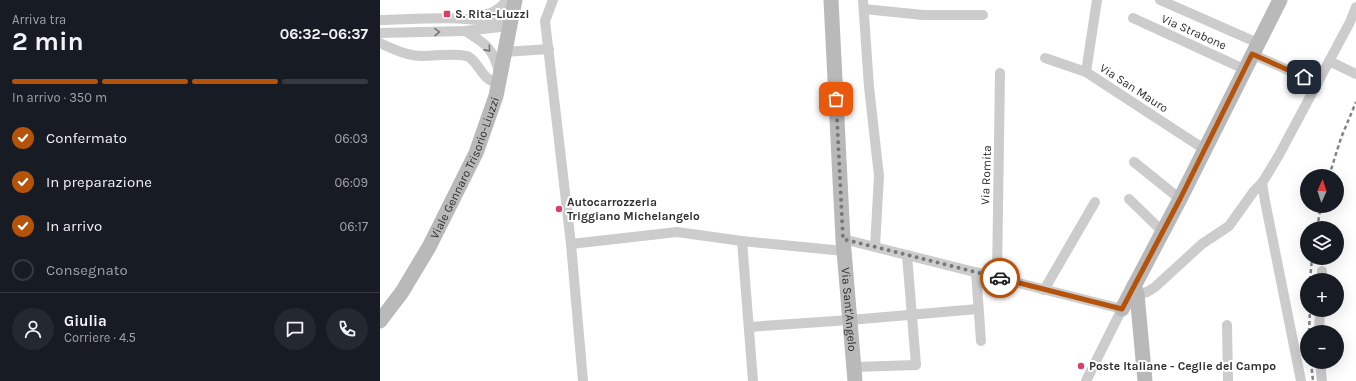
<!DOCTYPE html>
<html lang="it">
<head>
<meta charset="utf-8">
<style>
	:root { --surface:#171b24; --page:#242831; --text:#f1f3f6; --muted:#9ea1a6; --line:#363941; --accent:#b45309 }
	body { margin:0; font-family:Karla,sans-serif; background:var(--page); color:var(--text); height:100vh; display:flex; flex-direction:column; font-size:15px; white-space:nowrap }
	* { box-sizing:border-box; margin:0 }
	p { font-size:13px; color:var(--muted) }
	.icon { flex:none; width:22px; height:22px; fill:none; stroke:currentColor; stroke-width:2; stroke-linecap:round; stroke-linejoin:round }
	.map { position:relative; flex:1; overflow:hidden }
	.drawer { display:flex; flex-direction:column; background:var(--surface); width:380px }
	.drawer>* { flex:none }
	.needle { width:26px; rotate:3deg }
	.tools { position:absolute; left:920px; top:169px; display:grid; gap:8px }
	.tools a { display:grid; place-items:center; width:44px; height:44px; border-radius:50%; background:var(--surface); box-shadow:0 4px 16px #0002; font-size:20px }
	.pin { position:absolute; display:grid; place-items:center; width:34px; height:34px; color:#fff; margin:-17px; border-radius:8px; box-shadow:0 2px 6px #0006 }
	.courier { position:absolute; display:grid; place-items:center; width:40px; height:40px; margin:-20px; border:3px solid #b45309; border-radius:50%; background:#fff; color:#222; box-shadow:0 1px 5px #0007 }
	.overview em { font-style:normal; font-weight:700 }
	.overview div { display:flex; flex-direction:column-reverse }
	.overview { display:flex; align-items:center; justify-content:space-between; height:68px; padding:0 12px }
	h1 { font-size:26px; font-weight:700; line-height:30px }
	.bar { display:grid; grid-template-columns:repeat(4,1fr); gap:6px 4px; align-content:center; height:48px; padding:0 12px }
	.bar i { height:5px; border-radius:3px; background:var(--line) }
	.bar .on { background:var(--accent) }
	.bar p { grid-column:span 4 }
	.line { display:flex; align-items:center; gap:10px; padding:0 12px; border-top:1px solid var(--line) }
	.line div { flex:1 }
	.round { display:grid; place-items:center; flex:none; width:42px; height:42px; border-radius:21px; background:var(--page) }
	ol { padding:0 12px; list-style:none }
	li { display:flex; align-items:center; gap:12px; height:44px }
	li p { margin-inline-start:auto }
	li .icon { padding:4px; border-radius:50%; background:var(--accent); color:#fff; stroke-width:4 }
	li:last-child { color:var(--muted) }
	li i { width:22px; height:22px; border:2px solid var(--line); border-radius:50% }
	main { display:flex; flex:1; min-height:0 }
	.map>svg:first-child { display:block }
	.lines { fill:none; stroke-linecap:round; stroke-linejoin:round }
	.street { stroke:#ccc; stroke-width:10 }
	.secondary { stroke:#b9b9b9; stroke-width:15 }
	.rail { stroke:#848484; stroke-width:2.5; stroke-dasharray:4 3; stroke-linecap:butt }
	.oneway { stroke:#767676 }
	.done { stroke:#787878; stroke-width:4; stroke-dasharray:0 7.2 }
	.route { stroke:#b45309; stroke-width:5 }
	.poi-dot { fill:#d93f6a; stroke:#fff; stroke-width:1.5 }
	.labels { text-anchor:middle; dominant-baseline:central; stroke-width:4; stroke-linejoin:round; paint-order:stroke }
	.poi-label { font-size:12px; font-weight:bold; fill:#2f2f2f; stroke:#fff; text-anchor:start }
	.street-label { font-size:12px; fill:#2f2f2f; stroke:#fff }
</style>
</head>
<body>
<main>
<section class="drawer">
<div class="overview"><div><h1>2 min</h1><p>Arriva tra</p></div><em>06:32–06:37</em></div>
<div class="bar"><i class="on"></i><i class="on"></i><i class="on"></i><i></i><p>In arrivo · 350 m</p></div>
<ol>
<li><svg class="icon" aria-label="check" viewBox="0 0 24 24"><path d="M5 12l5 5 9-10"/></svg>Confermato<p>06:03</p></li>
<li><svg class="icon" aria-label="check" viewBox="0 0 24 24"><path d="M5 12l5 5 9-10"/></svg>In preparazione<p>06:09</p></li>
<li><svg class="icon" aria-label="check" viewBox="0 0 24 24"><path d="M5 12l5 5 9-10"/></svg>In arrivo<p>06:17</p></li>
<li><i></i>Consegnato</li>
</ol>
<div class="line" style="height:72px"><a class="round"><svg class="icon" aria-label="person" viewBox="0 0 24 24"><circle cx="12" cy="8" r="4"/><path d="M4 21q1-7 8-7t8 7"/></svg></a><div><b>Giulia</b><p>Corriere · 4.5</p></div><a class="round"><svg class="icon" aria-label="chat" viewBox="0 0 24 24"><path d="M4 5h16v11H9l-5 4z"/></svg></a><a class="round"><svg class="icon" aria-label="phone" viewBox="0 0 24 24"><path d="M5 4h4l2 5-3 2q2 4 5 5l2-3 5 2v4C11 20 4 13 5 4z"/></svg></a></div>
</section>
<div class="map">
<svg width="976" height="381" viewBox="0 0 976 381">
	<rect width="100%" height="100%" fill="#fff"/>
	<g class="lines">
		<g class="street">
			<path d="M 173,0 L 165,21 L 191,244 L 203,381"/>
			<path d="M 483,0 L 489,87 L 499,176 L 495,247"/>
			<path d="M 780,0 L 878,43"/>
			<path d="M 484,9 L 543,15 L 603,15"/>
			<path d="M 93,17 C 109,14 117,13 127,0"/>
			<path d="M 753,18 L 864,69"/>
			<path d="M 0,20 C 43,19 88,14 130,26"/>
			<path d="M 85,31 C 106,44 113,48 119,72"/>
			<path d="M 0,33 L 85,31 L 120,27"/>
			<path d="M 0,43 C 13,49 27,56 42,56 C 56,56 71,53 86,56 C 94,57 100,72 107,78 C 110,80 114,82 118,84"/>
			<path d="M 125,52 L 169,49"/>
			<path d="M 872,54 L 937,83"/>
			<path d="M 665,58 L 706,72 L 824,149"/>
			<path d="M 949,61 L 976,74"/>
			<path d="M 706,72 L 717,0"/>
			<path d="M 754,162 L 800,199"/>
			<path d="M 882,183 L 885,201 L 921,381"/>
			<path d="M 749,199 L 783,232"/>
			<path d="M 463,239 L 742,309 L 706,381"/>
			<path d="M 362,241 L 373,381"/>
			<path d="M 191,244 L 297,232 L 362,241 L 464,251"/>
			<path d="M 596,272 L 601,341"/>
			<path d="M 617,278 L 620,73"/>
			<path d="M 942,280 L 942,271"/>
			<path d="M 664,290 L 715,202"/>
			<path d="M 757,294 L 767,292 L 775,287 L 822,244 L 849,226 L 874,191 L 882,183 L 899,155 L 970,22 L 976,7"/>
			<path d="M 847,325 L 848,381"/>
			<path d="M 369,327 L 470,320 L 598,309"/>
			<path d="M 939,332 L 940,310"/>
			<path d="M 940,362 L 942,381"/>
			<path d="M 474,367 L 536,365 L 527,255"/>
		</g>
		<g class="secondary">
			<path id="s1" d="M 451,0 L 463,239 L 475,381"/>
			<path d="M 754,286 L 757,294 L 765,381"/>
			<path d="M 742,309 L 800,199 L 900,0"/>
			<path id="s2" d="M 0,321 L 22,292 L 49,247 L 96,153 L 116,96 L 135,0"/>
		</g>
		<g class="rail">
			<path d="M 949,176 L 961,138 L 976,102"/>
			<path d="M 937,228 L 941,206"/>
			<path d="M 930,280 L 932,258"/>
			<path d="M 929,332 L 930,310"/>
			<path d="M 931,362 L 933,381"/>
		</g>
	</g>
	<defs><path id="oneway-chevron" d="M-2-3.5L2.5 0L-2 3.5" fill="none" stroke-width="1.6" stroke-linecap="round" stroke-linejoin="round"/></defs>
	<g class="oneway">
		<use href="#oneway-chevron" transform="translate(57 32) rotate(-1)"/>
		<use href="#oneway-chevron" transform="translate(108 49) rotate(48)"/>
	</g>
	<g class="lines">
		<path class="done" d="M 456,99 L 463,239 L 620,278"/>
		<path class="route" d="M 620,278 L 742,309 L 800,199 L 872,54 L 924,77"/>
	</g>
	<g class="poi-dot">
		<rect x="63" y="10" width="8" height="8" rx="2"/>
		<circle cx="179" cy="209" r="4"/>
		<circle cx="701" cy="366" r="4"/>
	</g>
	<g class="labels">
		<g class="poi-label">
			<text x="75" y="14">S. Rita-Liuzzi</text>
			<text x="187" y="202">Autocarrozzeria<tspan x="187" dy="14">Triggiano Michelangelo</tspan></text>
			<text x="709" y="366">Poste Italiane - Ceglie del Campo</text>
		</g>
		<g class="street-label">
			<text transform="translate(814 32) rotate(24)">Via Strabone</text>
			<text transform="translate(754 88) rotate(33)">Via San Mauro</text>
			<text stroke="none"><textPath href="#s2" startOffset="176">Viale Gennaro Trisorio-Liuzzi</textPath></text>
			<text transform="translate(606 175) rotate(-88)">Via Romita</text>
			<text stroke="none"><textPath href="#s1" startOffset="310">Via Sant'Angelo</textPath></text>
		</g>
	</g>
</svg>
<div class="tools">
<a><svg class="needle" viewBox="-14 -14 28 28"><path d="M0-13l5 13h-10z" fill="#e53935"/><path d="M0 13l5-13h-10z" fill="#9ea1a6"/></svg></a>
<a><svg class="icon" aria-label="layers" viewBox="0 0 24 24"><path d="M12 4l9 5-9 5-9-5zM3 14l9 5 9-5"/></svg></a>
<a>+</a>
<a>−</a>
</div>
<div class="pin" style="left:456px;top:99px;background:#ea580c"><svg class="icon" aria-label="bag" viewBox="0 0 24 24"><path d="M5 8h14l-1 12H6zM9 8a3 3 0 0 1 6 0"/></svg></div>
<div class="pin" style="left:924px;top:77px;background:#1f2937"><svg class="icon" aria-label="home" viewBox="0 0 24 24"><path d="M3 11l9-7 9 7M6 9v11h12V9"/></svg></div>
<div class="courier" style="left:620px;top:278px"><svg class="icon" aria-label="car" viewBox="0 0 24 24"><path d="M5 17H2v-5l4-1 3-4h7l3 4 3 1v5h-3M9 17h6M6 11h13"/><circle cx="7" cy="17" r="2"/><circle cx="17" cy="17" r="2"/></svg></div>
</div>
</main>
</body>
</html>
